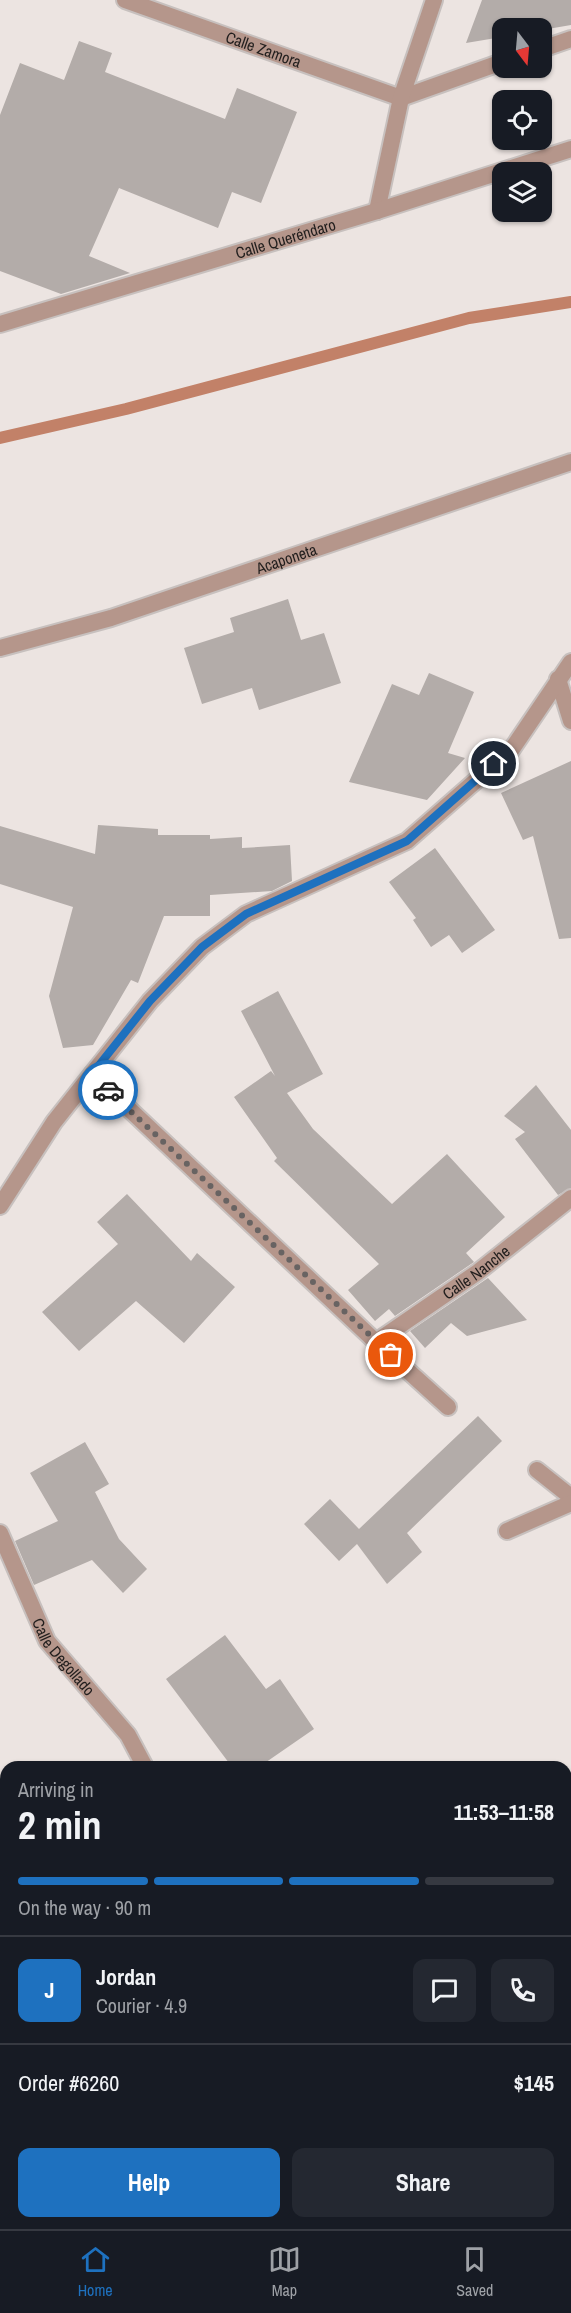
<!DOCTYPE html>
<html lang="en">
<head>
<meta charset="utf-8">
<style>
	:root { --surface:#171b24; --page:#242831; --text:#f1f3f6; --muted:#9ea1a6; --line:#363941; --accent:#1e71bf }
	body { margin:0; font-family:"Archivo Narrow",sans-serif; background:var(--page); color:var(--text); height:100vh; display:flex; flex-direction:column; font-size:22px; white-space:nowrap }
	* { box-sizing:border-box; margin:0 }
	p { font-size:20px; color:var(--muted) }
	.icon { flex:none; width:33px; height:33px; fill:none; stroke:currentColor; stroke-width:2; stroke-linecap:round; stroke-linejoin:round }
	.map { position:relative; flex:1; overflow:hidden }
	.panel { position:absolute; left:0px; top:1761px; width:572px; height:468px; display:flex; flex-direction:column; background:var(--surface); border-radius:18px 18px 0 0; box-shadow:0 2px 4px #0004 }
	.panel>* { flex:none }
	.needle { width:39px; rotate:164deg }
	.controls { position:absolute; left:492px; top:18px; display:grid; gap:12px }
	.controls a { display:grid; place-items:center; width:60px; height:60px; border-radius:12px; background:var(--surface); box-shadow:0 2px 4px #0004; font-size:30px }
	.pin { position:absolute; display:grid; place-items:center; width:51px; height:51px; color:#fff; margin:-26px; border:3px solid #fff; border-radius:50%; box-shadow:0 2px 6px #0007 }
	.courier { position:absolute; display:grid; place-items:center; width:60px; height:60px; margin:-30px; border:4px solid #1e71bf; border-radius:50%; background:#fff; color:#222; box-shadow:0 2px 8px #0007 }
	.headline em { font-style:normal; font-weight:800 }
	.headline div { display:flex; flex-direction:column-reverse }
	.headline { display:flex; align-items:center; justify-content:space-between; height:102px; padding:0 18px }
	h1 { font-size:39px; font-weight:800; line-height:45px }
	.bar { display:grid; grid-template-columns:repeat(4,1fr); gap:9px 6px; align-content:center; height:72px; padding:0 18px }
	.bar i { height:8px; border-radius:4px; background:var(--line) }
	.bar .on { background:var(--accent) }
	.bar p { grid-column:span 4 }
	.line { display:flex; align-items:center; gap:15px; padding:0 18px; border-top:2px solid var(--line) }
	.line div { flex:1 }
	.round { display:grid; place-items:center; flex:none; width:63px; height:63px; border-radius:12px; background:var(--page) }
	.action { display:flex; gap:12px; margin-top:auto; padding:12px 18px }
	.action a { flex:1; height:69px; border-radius:12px; background:var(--accent); color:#fff; font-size:24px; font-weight:800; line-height:69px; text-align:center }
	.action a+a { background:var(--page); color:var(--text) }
	.tab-bar { display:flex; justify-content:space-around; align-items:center; height:84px; border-top:2px solid var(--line); background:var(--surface); font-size:16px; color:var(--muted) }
	.tab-bar a { display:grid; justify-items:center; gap:3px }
	.tab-bar .on { color:var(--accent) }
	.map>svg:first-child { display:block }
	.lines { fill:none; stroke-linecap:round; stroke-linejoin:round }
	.stream { stroke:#c28168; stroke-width:12 }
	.building { fill:#b3aca9 }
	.minor-casing { stroke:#c7c0be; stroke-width:20 }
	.minor { stroke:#b5968b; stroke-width:16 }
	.done { stroke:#686362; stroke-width:6; stroke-dasharray:0 10.8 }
	.route { stroke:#1e71bf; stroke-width:8 }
	.labels { text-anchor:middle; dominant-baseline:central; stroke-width:4.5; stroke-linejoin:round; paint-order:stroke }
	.street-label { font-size:16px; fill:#211e1d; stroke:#f9f1ee }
</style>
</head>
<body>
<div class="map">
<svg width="571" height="2229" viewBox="0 0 571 2229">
	<rect width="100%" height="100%" fill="#ece4e1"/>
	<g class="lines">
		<path class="stream" d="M 0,438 L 126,409 L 469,318 L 571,302"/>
	</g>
	<g class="building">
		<path d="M 482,0 L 571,0 L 571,25 L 542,30 L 502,28 L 502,37 L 466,43 Z"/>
		<path d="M 79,41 L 112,53 L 105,72 L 225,119 L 237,88 L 297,112 L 261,203 L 232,192 L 218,228 L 119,188 L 89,256 L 130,273 L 61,294 L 0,271 L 0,115 L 20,63 L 64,80 Z"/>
		<path d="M 288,599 L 301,640 L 324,633 L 341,683 L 259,710 L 252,688 L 202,704 L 184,648 L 234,632 L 230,618 Z"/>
		<path d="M 429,673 L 474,692 L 448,753 L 465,758 L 427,800 L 349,782 L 392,684 L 419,695 Z"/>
		<path d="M 571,761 L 571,938 L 559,939 L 533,836 L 523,840 L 501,793 Z"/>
		<path d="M 98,825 L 158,829 L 158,835 L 210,835 L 210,839 L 242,837 L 242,848 L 290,845 L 292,881 L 272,891 L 210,895 L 210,916 L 164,916 L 138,983 L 131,980 L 93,1045 L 63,1048 L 49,996 L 73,907 L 0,884 L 0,826 L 95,854 Z"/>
		<path d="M 435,848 L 495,930 L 462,953 L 449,935 L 431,947 L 413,920 L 416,918 L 389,882 Z"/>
		<path d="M 278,991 L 323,1074 L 287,1093 L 313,1129 L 392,1204 L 447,1154 L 505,1217 L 466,1253 L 474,1262 L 395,1316 L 389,1309 L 375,1321 L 348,1290 L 379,1264 L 274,1161 L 277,1158 L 234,1097 L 271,1071 L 275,1076 L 241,1011 Z"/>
		<path d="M 536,1085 L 571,1130 L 571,1188 L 558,1195 L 515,1139 L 525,1132 L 504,1116 Z"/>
		<path d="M 127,1194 L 191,1261 L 197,1253 L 235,1287 L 184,1343 L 136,1301 L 79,1351 L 42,1312 L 118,1244 L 97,1222 Z"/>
		<path d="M 488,1278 L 527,1320 L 467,1336 L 451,1323 L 425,1348 L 410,1331 Z"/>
		<path d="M 478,1416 L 502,1441 L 407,1533 L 422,1552 L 387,1584 L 357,1544 L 339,1561 L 304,1524 L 330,1499 L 359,1529 Z"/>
		<path d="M 85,1442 L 109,1484 L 95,1492 L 119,1539 L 147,1569 L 123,1593 L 92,1560 L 34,1585 L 15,1541 L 58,1521 L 30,1473 Z"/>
		<path d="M 225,1635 L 266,1689 L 280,1679 L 314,1729 L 259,1767 L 232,1767 L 166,1679 Z"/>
	</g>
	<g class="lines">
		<g class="minor-casing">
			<g id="minor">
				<path id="s1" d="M 125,0 L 401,98 L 502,62"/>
				<path d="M 542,49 L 571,39"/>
				<path d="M 377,211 L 401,98 L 434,0"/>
				<path id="s2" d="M 0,324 L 377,211 L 571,149"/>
				<path id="s3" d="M 0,648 L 111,618 L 571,462"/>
				<path d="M 558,679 L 571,721"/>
				<path d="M 92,1074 L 376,1342 L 448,1407"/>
				<path d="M 0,1206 L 54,1122 L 150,1001 L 202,947 L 246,914 L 407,841 L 512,749 L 571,662"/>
				<path id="s4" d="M 376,1342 L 478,1272 L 571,1198"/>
				<path d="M 537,1470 L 571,1497"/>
				<path d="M 507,1531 L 571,1503"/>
				<path id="s5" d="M 0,1533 L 47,1641 L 128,1735 L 145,1767"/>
				<path d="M 0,1880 L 6,1880"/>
				<path d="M 566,2051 L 571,2051"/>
				<path d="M 566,2188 L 571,2186"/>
				<path d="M 293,2229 L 333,2223"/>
			</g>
		</g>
		<use href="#minor" class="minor"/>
	</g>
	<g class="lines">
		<path class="done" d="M 108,1090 L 391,1355"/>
		<path class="route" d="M 108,1090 L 92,1074 L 150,1001 L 202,947 L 246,914 L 407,841 L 494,764"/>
	</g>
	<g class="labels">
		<g class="street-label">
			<text stroke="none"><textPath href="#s1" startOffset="147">Calle Zamora</textPath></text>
			<text stroke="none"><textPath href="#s2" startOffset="298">Calle Queréndaro</textPath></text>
			<text stroke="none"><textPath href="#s3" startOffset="300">Acaponeta</textPath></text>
			<text stroke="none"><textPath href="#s4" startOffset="122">Calle Nanche</textPath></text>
			<text stroke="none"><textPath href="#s5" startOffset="140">Calle Degollado</textPath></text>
		</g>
	</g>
</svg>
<div class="controls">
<a><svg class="needle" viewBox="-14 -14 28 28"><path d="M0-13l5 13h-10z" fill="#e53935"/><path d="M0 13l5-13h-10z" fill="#9ea1a6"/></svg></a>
<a><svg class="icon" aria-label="locate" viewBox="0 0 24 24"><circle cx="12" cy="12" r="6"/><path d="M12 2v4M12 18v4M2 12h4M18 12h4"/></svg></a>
<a><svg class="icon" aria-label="layers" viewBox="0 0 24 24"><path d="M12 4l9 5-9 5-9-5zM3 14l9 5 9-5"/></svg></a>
</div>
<div class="pin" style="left:391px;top:1355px;background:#ea580c"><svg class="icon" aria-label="bag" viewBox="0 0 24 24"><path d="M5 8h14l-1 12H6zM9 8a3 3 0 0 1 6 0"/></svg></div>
<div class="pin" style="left:494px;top:764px;background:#1f2937"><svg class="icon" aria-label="home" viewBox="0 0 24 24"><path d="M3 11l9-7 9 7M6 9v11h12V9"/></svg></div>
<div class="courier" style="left:108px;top:1090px"><svg class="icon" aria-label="car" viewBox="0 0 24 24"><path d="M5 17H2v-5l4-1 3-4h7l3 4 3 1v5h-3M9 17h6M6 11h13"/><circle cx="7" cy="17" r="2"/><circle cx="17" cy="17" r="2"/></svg></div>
<section class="panel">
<div class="headline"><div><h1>2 min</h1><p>Arriving in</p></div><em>11:53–11:58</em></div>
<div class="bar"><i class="on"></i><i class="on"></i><i class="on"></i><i></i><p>On the way · 90 m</p></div>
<div class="line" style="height:108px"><b class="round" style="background:var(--accent);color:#fff">J</b><div><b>Jordan</b><p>Courier · 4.9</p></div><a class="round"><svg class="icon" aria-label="chat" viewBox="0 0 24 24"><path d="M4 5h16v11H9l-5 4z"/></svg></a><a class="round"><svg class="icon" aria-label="phone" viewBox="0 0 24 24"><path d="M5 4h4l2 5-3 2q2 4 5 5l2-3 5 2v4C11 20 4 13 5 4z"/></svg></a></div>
<div class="line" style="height:78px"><div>Order #6260</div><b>$145</b></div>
<div class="action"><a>Help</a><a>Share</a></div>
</section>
</div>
<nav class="tab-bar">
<a class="on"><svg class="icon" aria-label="home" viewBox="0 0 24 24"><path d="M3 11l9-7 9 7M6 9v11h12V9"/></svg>Home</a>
<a><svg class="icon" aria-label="map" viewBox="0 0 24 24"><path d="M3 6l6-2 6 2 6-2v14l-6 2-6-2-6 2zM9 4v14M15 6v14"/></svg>Map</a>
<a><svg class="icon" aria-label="saved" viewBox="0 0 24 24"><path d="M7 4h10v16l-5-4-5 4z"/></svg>Saved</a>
</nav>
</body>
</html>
